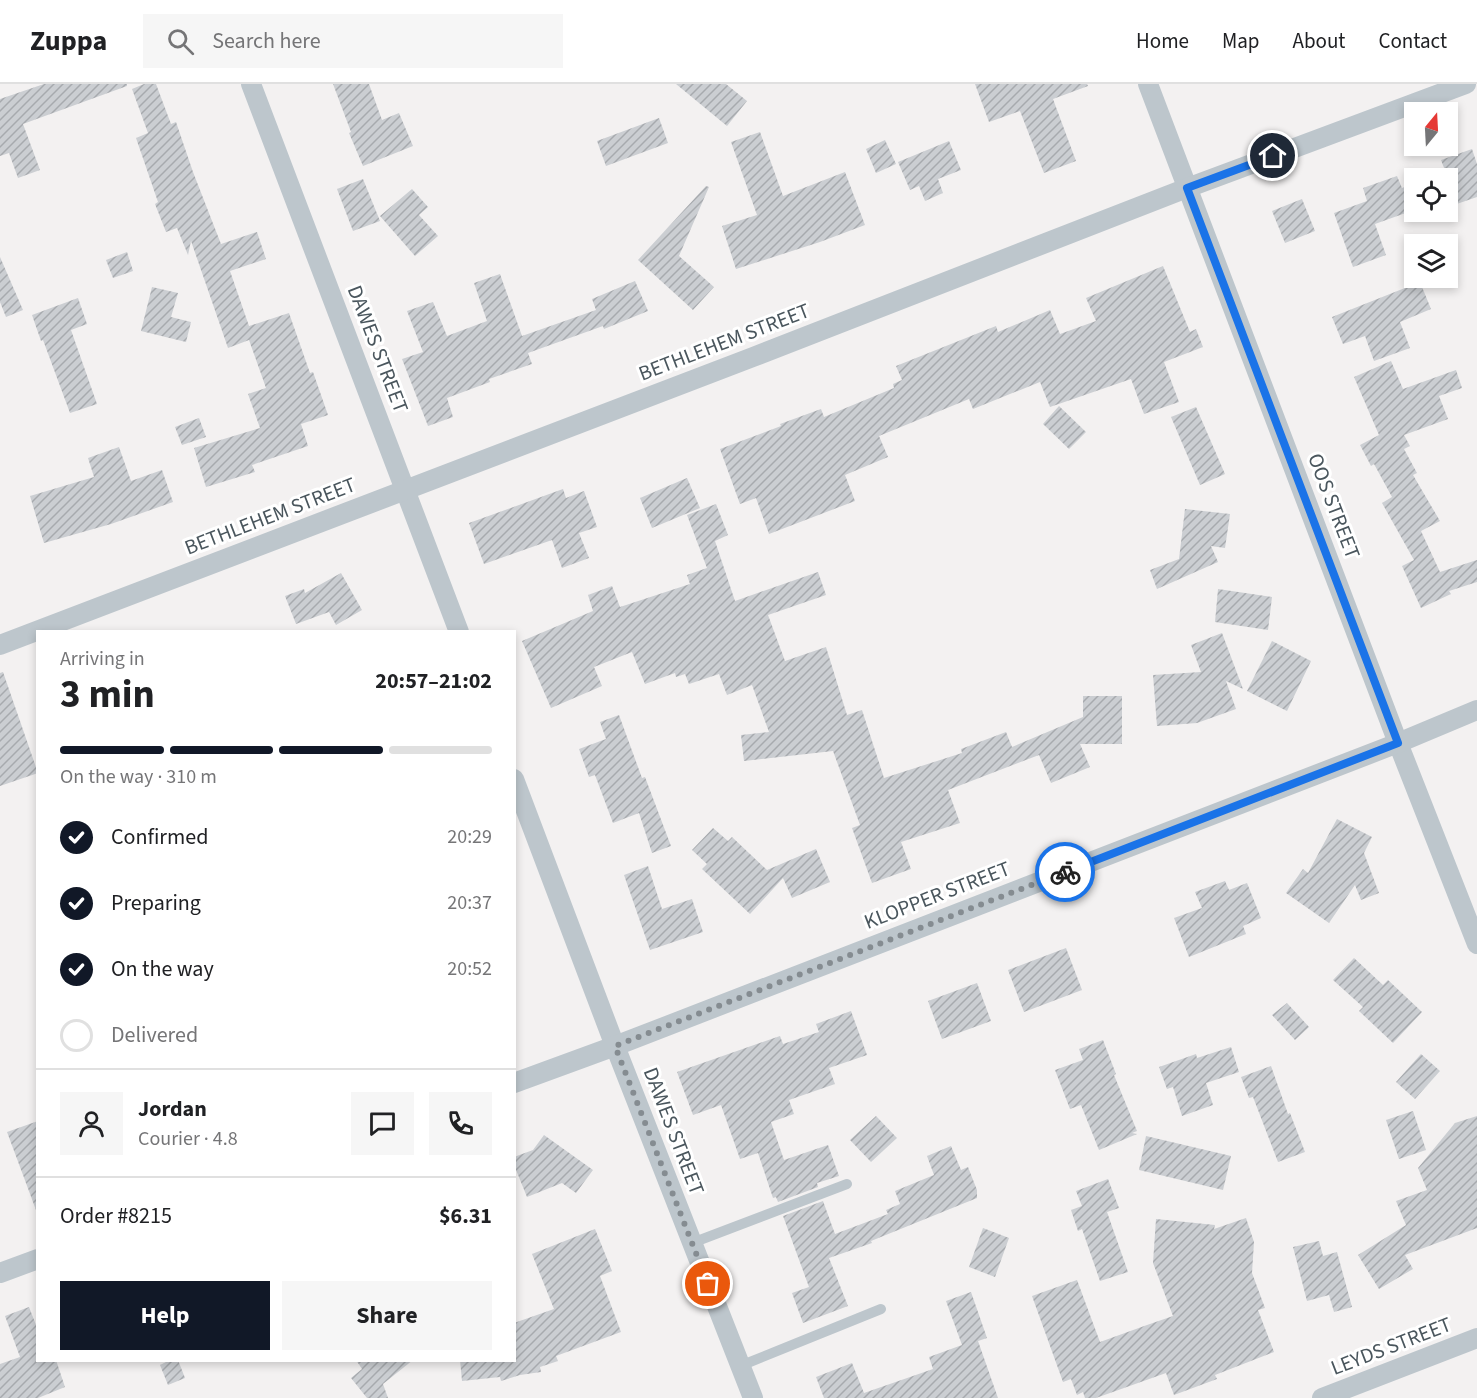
<!DOCTYPE html>
<html lang="en">
<head>
<meta charset="utf-8">
<style>
	:root { --surface:#fff; --page:#f6f6f6; --text:#202124; --muted:#757577; --line:#e0e0e0; --accent:#111827 }
	body { margin:0; font-family:"Source Sans 3",sans-serif; background:var(--page); color:var(--text); height:100vh; display:flex; flex-direction:column; font-size:22px; white-space:nowrap }
	* { box-sizing:border-box; margin:0 }
	p { font-size:20px; color:var(--muted) }
	.icon { flex:none; width:33px; height:33px; fill:none; stroke:currentColor; stroke-width:2; stroke-linecap:round; stroke-linejoin:round }
	.map { position:relative; flex:1; overflow:hidden }
	.drawer { position:absolute; left:36px; top:546px; width:480px; height:732px; display:flex; flex-direction:column; background:var(--surface); border-radius:0px; box-shadow:0 3px 9px #0003 }
	.drawer>* { flex:none }
	.needle { width:39px; rotate:18deg }
	.fabs { position:absolute; left:1404px; top:18px; display:grid; gap:12px }
	.fabs a { display:grid; place-items:center; width:54px; height:54px; border-radius:0px; background:var(--surface); box-shadow:0 3px 9px #0003; font-size:30px }
	.pin { position:absolute; display:grid; place-items:center; width:51px; height:51px; color:#fff; margin:-26px; border:3px solid #fff; border-radius:50%; box-shadow:0 2px 6px #0007 }
	.courier { position:absolute; display:grid; place-items:center; width:60px; height:60px; margin:-30px; border:4px solid #1a73e8; border-radius:50%; background:#fff; color:#222; box-shadow:0 2px 8px #0007 }
	.overview em { font-style:normal; font-weight:700 }
	.overview div { display:flex; flex-direction:column-reverse }
	.overview { display:flex; align-items:center; justify-content:space-between; height:102px; padding:0 24px }
	h1 { font-size:39px; font-weight:700; line-height:45px }
	.bar { display:grid; grid-template-columns:repeat(4,1fr); gap:9px 6px; align-content:center; height:72px; padding:0 24px }
	.bar i { height:8px; border-radius:4px; background:var(--line) }
	.bar .current { background:var(--accent) }
	.bar p { grid-column:span 4 }
	.line { display:flex; align-items:center; gap:15px; padding:0 24px; border-top:2px solid var(--line) }
	.line div { flex:1 }
	.round { display:grid; place-items:center; flex:none; width:63px; height:63px; border-radius:0px; background:var(--page) }
	ol { padding:0 24px; list-style:none }
	li { display:flex; align-items:center; gap:18px; height:66px }
	li p { margin-inline-start:auto }
	li .icon { padding:6px; border-radius:50%; background:var(--accent); color:#fff; stroke-width:4 }
	li:last-child { color:var(--muted) }
	li i { width:33px; height:33px; border:3px solid var(--line); border-radius:50% }
	.button { display:flex; gap:12px; margin-top:auto; padding:12px 24px }
	.button a { flex:1; height:69px; border-radius:0px; background:var(--accent); color:#fff; font-size:24px; font-weight:700; line-height:69px; text-align:center }
	.button a+a { background:var(--page); color:var(--text) }
	header { display:flex; align-items:center; gap:36px; box-sizing:border-box; height:84px; padding:0 30px; background:var(--surface); border-bottom:2px solid var(--line) }
	header strong { font-size:28px }
	nav { display:flex; gap:33px; margin-inline-start:auto; font-size:21px }
	.search { width:420px; height:54px; background:var(--page); display:flex; align-items:center; gap:15px; box-sizing:border-box; padding:0 21px; border-radius:0px; color:var(--muted); font-size:22px }
	.map>svg:first-child { display:block }
	.building { fill:url(#building-hatch) }
	.lines { fill:none; stroke-linecap:round; stroke-linejoin:round }
	.lane { stroke:#bdc6cc; stroke-width:10 }
	.street { stroke:#bdc6cc; stroke-width:20 }
	.done { stroke:#858c91; stroke-width:6; stroke-dasharray:0 10.8 }
	.route { stroke:#1a73e8; stroke-width:8 }
	.labels { text-anchor:middle; dominant-baseline:central; stroke-width:6; stroke-linejoin:round; paint-order:stroke }
	.street-label { font-size:21px; fill:#4a565d; stroke:#fff }
</style>
</head>
<body>
<header>
<strong>Zuppa</strong>
<div class="search"><svg class="icon" aria-label="search" viewBox="0 0 24 24"><circle cx="10" cy="10" r="6"/><path d="M15 15l6 6"/></svg>Search here</div>
<nav><a>Home</a><a>Map</a><a>About</a><a>Contact</a></nav>
</header>
<div class="map">
<svg width="1477" height="1314" viewBox="0 0 1477 1314">
	<defs>
		<pattern id="building-hatch" width="6" height="6" patternUnits="userSpaceOnUse" patternTransform="scale(1.5)"><rect width="6" height="6" fill="#cbced2"/><path d="M-1 1l2-2M0 6l6-6M5 7l2-2" fill="none" stroke="#a7aaae"/></pattern>
	</defs>
	<rect width="100%" height="100%" fill="#f3f1f1"/>
	<g class="building">
		<path d="M 44,0 L 127,0 L 127,2 L 23,40 L 40,86 L 18,94 L 9,69 L 0,72 L 0,15 Z"/>
		<path d="M 144,0 L 156,0 L 171,40 L 176,38 L 193,88 L 221,160 L 257,148 L 266,175 L 230,187 L 249,242 L 289,229 L 310,289 L 313,288 L 328,331 L 301,340 L 308,362 L 252,381 L 255,388 L 206,403 L 194,364 L 260,344 L 248,310 L 266,304 L 249,256 L 228,264 L 191,157 L 188,171 L 177,144 L 166,148 L 155,120 L 158,118 L 136,54 L 148,49 L 132,5 Z"/>
		<path d="M 333,0 L 369,0 L 382,36 L 399,29 L 413,62 L 363,82 L 349,49 L 351,48 Z"/>
		<path d="M 676,0 L 726,0 L 747,17 L 727,42 Z"/>
		<path d="M 975,0 L 1087,0 L 1088,2 L 1053,15 L 1076,77 L 1044,89 L 1020,27 L 989,38 Z"/>
		<path d="M 659,34 L 668,59 L 606,82 L 597,57 Z"/>
		<path d="M 760,48 L 783,112 L 845,88 L 865,141 L 820,158 L 736,185 L 722,142 L 757,131 L 731,58 Z"/>
		<path d="M 885,56 L 896,80 L 876,89 L 866,65 Z"/>
		<path d="M 949,57 L 961,86 L 938,95 L 943,109 L 925,117 L 919,102 L 910,106 L 898,78 Z"/>
		<path d="M 1472,65 L 1477,80 L 1477,113 L 1448,123 L 1448,94 L 1429,94 L 1446,89 L 1441,76 Z"/>
		<path d="M 1397,92 L 1402,104 L 1414,99 L 1414,126 L 1375,140 L 1386,171 L 1353,183 L 1334,129 L 1367,117 L 1363,104 Z"/>
		<path d="M 363,95 L 380,137 L 353,147 L 337,105 Z"/>
		<path d="M 706,102 L 709,103 L 679,172 L 714,203 L 693,226 L 638,176 Z"/>
		<path d="M 412,105 L 428,123 L 419,131 L 438,152 L 415,172 L 380,132 Z"/>
		<path d="M 1302,115 L 1315,147 L 1285,159 L 1272,127 Z"/>
		<path d="M 127,168 L 133,187 L 113,194 L 106,176 Z"/>
		<path d="M 0,173 L 23,226 L 6,233 L 0,218 Z"/>
		<path d="M 1163,182 L 1190,248 L 1196,245 L 1203,263 L 1164,278 L 1179,318 L 1144,330 L 1131,295 L 1050,323 L 1040,298 L 973,325 L 969,315 L 879,352 L 888,373 L 845,391 L 855,417 L 769,450 L 756,414 L 740,420 L 720,365 L 781,342 L 780,340 L 821,325 L 824,333 L 894,304 L 893,300 L 902,296 L 896,282 L 996,242 L 998,248 L 1050,226 L 1060,250 L 1096,237 L 1086,214 Z"/>
		<path d="M 500,190 L 522,252 L 596,226 L 592,215 L 635,197 L 648,227 L 604,245 L 603,242 L 528,269 L 532,280 L 489,295 L 490,298 L 447,314 L 453,333 L 428,342 L 402,275 L 423,268 L 407,227 L 433,218 L 447,252 L 487,237 L 474,199 Z"/>
		<path d="M 1420,198 L 1431,225 L 1400,238 L 1410,264 L 1374,277 L 1365,252 L 1343,260 L 1332,233 Z"/>
		<path d="M 152,203 L 178,209 L 171,233 L 191,238 L 186,258 L 141,247 Z"/>
		<path d="M 78,214 L 87,240 L 71,246 L 97,320 L 70,329 L 43,256 L 41,257 L 32,231 Z"/>
		<path d="M 1391,277 L 1403,305 L 1456,286 L 1462,304 L 1439,312 L 1448,335 L 1404,351 L 1410,362 L 1404,365 L 1417,389 L 1413,391 L 1440,437 L 1421,447 L 1440,488 L 1477,476 L 1477,498 L 1449,507 L 1451,510 L 1421,524 L 1402,482 L 1414,476 L 1382,419 L 1392,413 L 1374,380 L 1371,382 L 1360,361 L 1379,351 L 1354,293 Z"/>
		<path d="M 1059,322 L 1086,348 L 1069,365 L 1043,340 Z"/>
		<path d="M 1196,323 L 1225,390 L 1200,401 L 1171,333 Z"/>
		<path d="M 199,334 L 206,353 L 182,361 L 175,343 Z"/>
		<path d="M 119,363 L 131,397 L 162,386 L 173,418 L 111,440 L 44,459 L 30,412 L 94,393 L 88,374 Z"/>
		<path d="M 687,394 L 700,424 L 652,444 L 640,414 Z"/>
		<path d="M 563,405 L 566,414 L 584,407 L 597,443 L 579,449 L 589,474 L 562,484 L 552,456 L 484,480 L 469,439 Z"/>
		<path d="M 716,420 L 728,451 L 715,457 L 735,517 L 818,488 L 826,511 L 768,531 L 785,577 L 826,563 L 847,631 L 862,626 L 884,694 L 962,669 L 961,665 L 1006,648 L 1012,663 L 1083,633 L 1083,612 L 1122,612 L 1122,660 L 1080,660 L 1090,683 L 1051,699 L 1039,671 L 948,706 L 960,739 L 901,758 L 911,785 L 872,799 L 852,744 L 860,741 L 833,667 L 744,677 L 741,651 L 769,648 L 752,601 L 727,611 L 719,590 L 689,600 L 685,590 L 676,593 L 675,589 L 645,600 L 632,568 L 594,583 L 602,602 L 551,624 L 522,557 L 593,527 L 588,511 L 612,502 L 620,523 L 690,500 L 687,491 L 707,484 L 687,431 Z"/>
		<path d="M 1185,425 L 1230,430 L 1225,464 L 1211,462 L 1218,478 L 1157,505 L 1150,486 L 1179,475 Z"/>
		<path d="M 341,489 L 362,526 L 336,541 L 329,528 L 296,540 L 285,512 L 304,505 L 305,509 Z"/>
		<path d="M 1218,505 L 1272,513 L 1268,546 L 1215,538 Z"/>
		<path d="M 1222,549 L 1243,605 L 1226,597 L 1236,625 L 1197,639 L 1157,642 L 1153,591 L 1201,588 L 1191,561 Z"/>
		<path d="M 1272,557 L 1311,577 L 1287,627 L 1247,607 Z"/>
		<path d="M 3,588 L 38,689 L 0,702 L 0,589 Z"/>
		<path d="M 619,631 L 642,694 L 645,693 L 671,762 L 652,769 L 639,729 L 613,739 L 595,691 L 589,693 L 579,665 L 606,655 L 600,638 Z"/>
		<path d="M 1337,735 L 1372,753 L 1364,769 L 1379,809 L 1361,816 L 1355,801 L 1329,839 L 1286,809 L 1303,785 L 1308,789 Z"/>
		<path d="M 713,744 L 728,757 L 732,753 L 767,786 L 816,765 L 830,798 L 792,814 L 783,794 L 750,830 L 702,785 L 707,780 L 692,766 Z"/>
		<path d="M 648,782 L 662,825 L 692,815 L 703,848 L 650,866 L 624,791 Z"/>
		<path d="M 1225,797 L 1229,806 L 1247,799 L 1261,834 L 1243,842 L 1246,850 L 1189,873 L 1174,834 L 1202,824 L 1195,808 Z"/>
		<path d="M 1066,864 L 1082,906 L 1024,928 L 1008,886 Z"/>
		<path d="M 1354,874 L 1383,901 L 1388,896 L 1422,928 L 1393,959 L 1359,927 L 1363,923 L 1333,896 Z"/>
		<path d="M 977,899 L 991,937 L 942,955 L 928,917 Z"/>
		<path d="M 1287,919 L 1309,943 L 1295,956 L 1272,931 Z"/>
		<path d="M 851,927 L 867,971 L 829,984 L 835,1000 L 789,1016 L 794,1030 L 771,1038 L 784,1076 L 828,1061 L 839,1092 L 817,1099 L 818,1103 L 778,1118 L 776,1113 L 773,1114 L 758,1069 L 740,1075 L 721,1021 L 693,1031 L 677,988 L 780,952 L 783,960 L 819,948 L 816,940 Z"/>
		<path d="M 1103,956 L 1116,990 L 1114,991 L 1137,1047 L 1132,1049 L 1137,1050 L 1099,1066 L 1081,1021 L 1070,1025 L 1055,986 L 1083,976 L 1079,965 Z"/>
		<path d="M 1231,963 L 1239,988 L 1206,999 L 1213,1021 L 1182,1032 L 1173,1003 L 1167,1005 L 1159,983 L 1196,970 L 1197,974 Z"/>
		<path d="M 1421,970 L 1440,987 L 1415,1015 L 1396,998 Z"/>
		<path d="M 1271,982 L 1288,1030 L 1290,1029 L 1305,1068 L 1278,1078 L 1253,1013 L 1249,1014 L 1241,993 Z"/>
		<path d="M 1413,1027 L 1426,1066 L 1399,1075 L 1386,1036 Z"/>
		<path d="M 876,1032 L 897,1054 L 871,1078 L 850,1056 Z"/>
		<path d="M 1477,1032 L 1477,1144 L 1405,1171 L 1413,1185 L 1379,1205 L 1358,1171 L 1406,1141 L 1396,1117 L 1427,1106 L 1418,1084 L 1455,1039 Z"/>
		<path d="M 38,1037 L 38,1125 L 36,1126 L 7,1048 Z"/>
		<path d="M 544,1051 L 593,1086 L 576,1109 L 562,1099 L 527,1113 L 514,1081 L 514,1073 L 533,1066 Z"/>
		<path d="M 1146,1052 L 1231,1072 L 1223,1106 L 1139,1086 Z"/>
		<path d="M 951,1062 L 961,1086 L 968,1083 L 977,1106 L 977,1114 L 871,1157 L 872,1159 L 829,1174 L 848,1222 L 803,1239 L 792,1209 L 809,1203 L 783,1132 L 823,1117 L 835,1150 L 888,1130 L 886,1126 L 900,1120 L 895,1107 L 934,1091 L 927,1072 Z"/>
		<path d="M 1108,1095 L 1119,1124 L 1107,1128 L 1128,1188 L 1100,1197 L 1082,1145 L 1078,1147 L 1071,1126 L 1082,1122 L 1076,1107 Z"/>
		<path d="M 1246,1134 L 1254,1158 L 1252,1189 L 1265,1224 L 1258,1226 L 1274,1268 L 1215,1291 L 1217,1295 L 1174,1311 L 1166,1289 L 1096,1314 L 1085,1314 L 1083,1308 L 1077,1311 L 1071,1295 L 1063,1298 L 1032,1212 L 1077,1196 L 1100,1258 L 1147,1241 L 1147,1243 L 1147,1241 L 1173,1232 L 1153,1179 L 1156,1135 L 1215,1141 L 1214,1145 Z"/>
		<path d="M 983,1144 L 1009,1154 L 995,1193 L 969,1183 Z"/>
		<path d="M 595,1145 L 612,1187 L 600,1192 L 621,1248 L 556,1272 L 558,1277 L 540,1283 L 541,1288 L 520,1291 L 501,1297 L 500,1293 L 462,1297 L 460,1276 L 514,1276 L 514,1239 L 554,1225 L 532,1170 Z"/>
		<path d="M 1319,1157 L 1323,1172 L 1337,1168 L 1352,1223 L 1334,1228 L 1329,1211 L 1307,1217 L 1293,1163 Z"/>
		<path d="M 971,1208 L 987,1254 L 978,1257 L 998,1314 L 824,1314 L 816,1293 L 852,1279 L 864,1309 L 933,1285 L 929,1273 L 962,1261 L 946,1217 Z"/>
		<path d="M 29,1223 L 38,1246 L 38,1276 L 56,1276 L 65,1303 L 38,1314 L 0,1314 L 0,1280 L 20,1273 L 5,1232 Z"/>
		<path d="M 170,1276 L 178,1276 L 185,1294 L 168,1301 L 160,1281 Z"/>
		<path d="M 356,1276 L 413,1276 L 383,1300 L 388,1314 L 367,1314 L 351,1294 L 362,1285 Z"/>
	</g>
	<g class="lines">
		<g class="lane">
			<path d="M 692,1159 L 847,1100"/>
			<path d="M 740,1282 L 881,1225"/>
		</g>
		<g class="street">
			<path d="M 251,0 L 459,548"/>
			<path d="M 1148,0 L 1398,659 L 1477,860"/>
			<path d="M 0,561 L 753,273 L 1187,104 L 1466,0"/>
			<path d="M 514,695 L 615,962 L 753,1314"/>
			<path d="M 514,999 L 615,962 L 1398,659 L 1477,626"/>
			<path d="M 0,1189 L 38,1175"/>
			<path d="M 1322,1314 L 1477,1254"/>
		</g>
	</g>
	<g class="lines">
		<path class="done" d="M 708,1200 L 615,962 L 1065,788"/>
		<path class="route" d="M 1065,788 L 1398,659 L 1187,104 L 1273,72"/>
	</g>
	<g class="labels">
		<g class="street-label">
			<text transform="translate(724 258) rotate(-21)">BETHLEHEM STREET</text>
			<text transform="translate(378 265) rotate(69)">DAWES STREET</text>
			<text transform="translate(1334 422) rotate(69)">OOS STREET</text>
			<text transform="translate(270 432) rotate(-21)">BETHLEHEM STREET</text>
			<text transform="translate(937 811) rotate(-21)">KLOPPER STREET</text>
			<text transform="translate(674 1047) rotate(69)">DAWES STREET</text>
			<text transform="translate(1391 1262) rotate(-21)">LEYDS STREET</text>
		</g>
	</g>
</svg>
<div class="fabs">
<a><svg class="needle" viewBox="-14 -14 28 28"><path d="M0-13l5 13h-10z" fill="#e53935"/><path d="M0 13l5-13h-10z" fill="#757577"/></svg></a>
<a><svg class="icon" aria-label="locate" viewBox="0 0 24 24"><circle cx="12" cy="12" r="6"/><path d="M12 2v4M12 18v4M2 12h4M18 12h4"/></svg></a>
<a><svg class="icon" aria-label="layers" viewBox="0 0 24 24"><path d="M12 4l9 5-9 5-9-5zM3 14l9 5 9-5"/></svg></a>
</div>
<div class="pin" style="left:708px;top:1200px;background:#ea580c"><svg class="icon" aria-label="bag" viewBox="0 0 24 24"><path d="M5 8h14l-1 12H6zM9 8a3 3 0 0 1 6 0"/></svg></div>
<div class="pin" style="left:1273px;top:72px;background:#1f2937"><svg class="icon" aria-label="home" viewBox="0 0 24 24"><path d="M3 11l9-7 9 7M6 9v11h12V9"/></svg></div>
<div class="courier" style="left:1065px;top:788px"><svg class="icon" aria-label="bike" viewBox="0 0 24 24"><circle cx="6" cy="16" r="4"/><circle cx="18" cy="16" r="4"/><path d="M6 16l4-8h5l3 8M10 8l3 8H6M13 5h3"/></svg></div>
<section class="drawer">
<div class="overview"><div><h1>3 min</h1><p>Arriving in</p></div><em>20:57–21:02</em></div>
<div class="bar"><i class="current"></i><i class="current"></i><i class="current"></i><i></i><p>On the way · 310 m</p></div>
<ol>
<li><svg class="icon" aria-label="check" viewBox="0 0 24 24"><path d="M5 12l5 5 9-10"/></svg>Confirmed<p>20:29</p></li>
<li><svg class="icon" aria-label="check" viewBox="0 0 24 24"><path d="M5 12l5 5 9-10"/></svg>Preparing<p>20:37</p></li>
<li><svg class="icon" aria-label="check" viewBox="0 0 24 24"><path d="M5 12l5 5 9-10"/></svg>On the way<p>20:52</p></li>
<li><i></i>Delivered</li>
</ol>
<div class="line" style="height:108px"><a class="round"><svg class="icon" aria-label="person" viewBox="0 0 24 24"><circle cx="12" cy="8" r="4"/><path d="M4 21q1-7 8-7t8 7"/></svg></a><div><b>Jordan</b><p>Courier · 4.8</p></div><a class="round"><svg class="icon" aria-label="chat" viewBox="0 0 24 24"><path d="M4 5h16v11H9l-5 4z"/></svg></a><a class="round"><svg class="icon" aria-label="phone" viewBox="0 0 24 24"><path d="M5 4h4l2 5-3 2q2 4 5 5l2-3 5 2v4C11 20 4 13 5 4z"/></svg></a></div>
<div class="line" style="height:78px"><div>Order #8215</div><b>$6.31</b></div>
<div class="button"><a>Help</a><a>Share</a></div>
</section>
</div>
</body>
</html>
